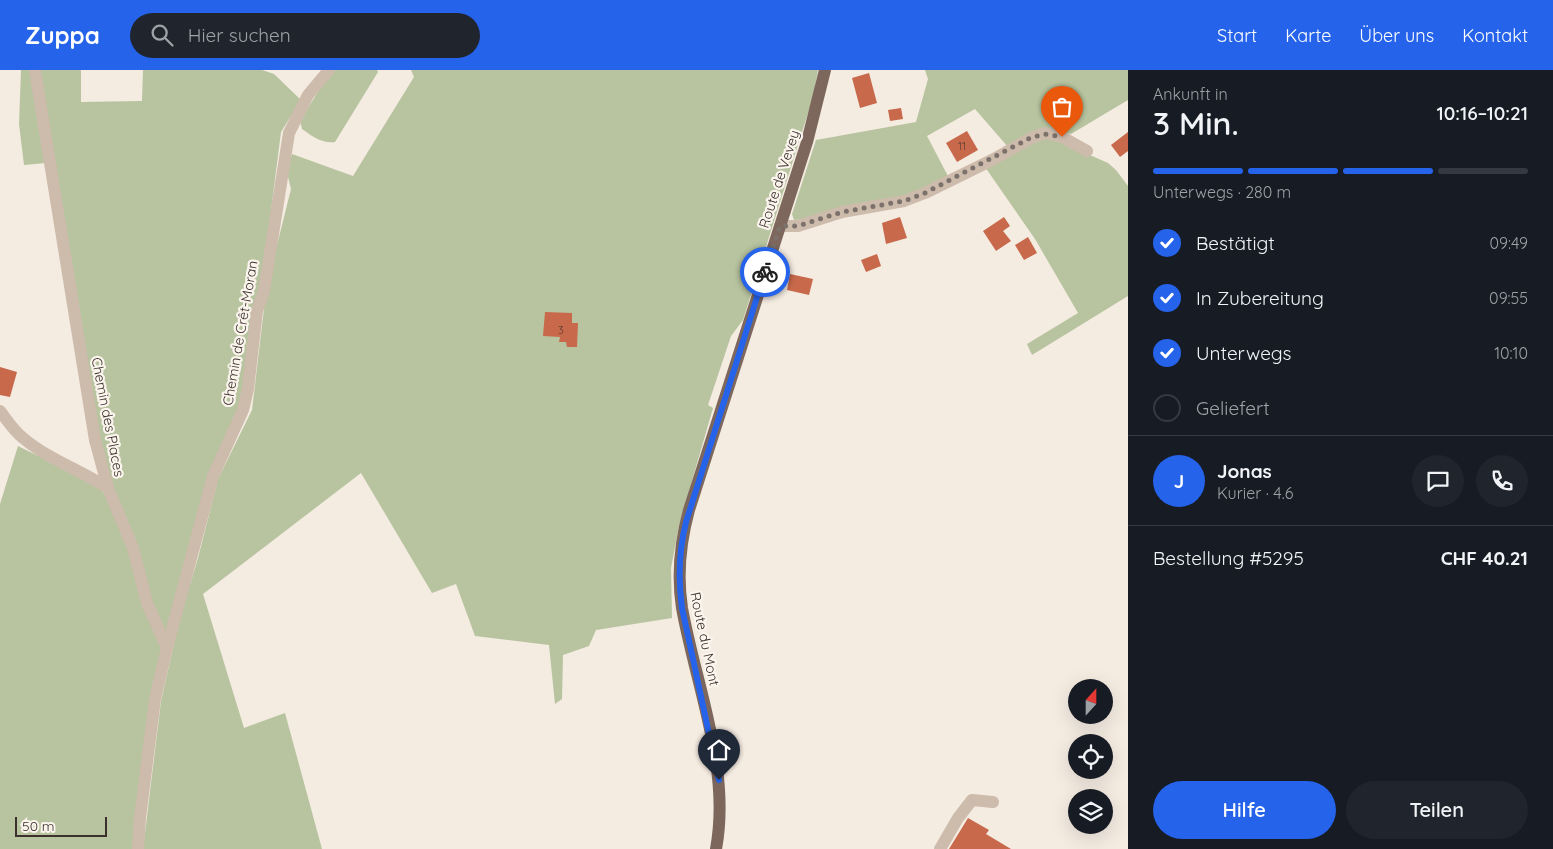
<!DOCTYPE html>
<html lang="de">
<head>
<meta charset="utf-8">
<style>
	:root { --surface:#171b24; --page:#20242c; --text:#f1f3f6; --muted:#9ea1a6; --line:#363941; --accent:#2563eb }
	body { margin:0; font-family:Quicksand,sans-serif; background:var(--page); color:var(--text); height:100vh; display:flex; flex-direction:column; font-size:19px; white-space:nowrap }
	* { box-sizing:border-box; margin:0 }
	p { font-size:16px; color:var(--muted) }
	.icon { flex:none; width:28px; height:28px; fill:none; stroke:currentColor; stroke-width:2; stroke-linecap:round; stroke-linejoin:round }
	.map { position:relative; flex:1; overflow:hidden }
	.drawer { display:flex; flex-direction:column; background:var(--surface); width:425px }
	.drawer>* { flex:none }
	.needle { width:32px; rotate:21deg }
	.controls { position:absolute; left:1068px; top:609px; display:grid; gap:10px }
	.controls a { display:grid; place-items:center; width:45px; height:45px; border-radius:50%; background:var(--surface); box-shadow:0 5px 20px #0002; font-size:25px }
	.scale { position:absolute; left:15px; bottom:12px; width:92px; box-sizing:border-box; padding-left:5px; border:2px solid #3b302b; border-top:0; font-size:14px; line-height:18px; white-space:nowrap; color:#3b302b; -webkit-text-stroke:4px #fbf5ee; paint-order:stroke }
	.pin { position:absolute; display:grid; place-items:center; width:42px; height:42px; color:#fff; margin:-51px -21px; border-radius:50% 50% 50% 0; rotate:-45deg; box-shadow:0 0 5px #0007 }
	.pin .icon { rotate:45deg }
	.courier { position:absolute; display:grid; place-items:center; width:50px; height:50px; margin:-25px; border:4px solid #2563eb; border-radius:50%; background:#fff; color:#222; box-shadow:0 1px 6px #0007 }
	.overview em { font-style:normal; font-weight:600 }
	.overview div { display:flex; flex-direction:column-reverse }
	.overview { display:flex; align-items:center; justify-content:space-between; height:85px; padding:0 25px }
	h1 { font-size:32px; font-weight:600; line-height:38px }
	.bar { display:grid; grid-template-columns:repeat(4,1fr); gap:8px 5px; align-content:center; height:60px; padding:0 25px }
	.bar i { height:6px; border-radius:4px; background:var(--line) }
	.bar .on { background:var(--accent) }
	.bar p { grid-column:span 4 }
	.line { display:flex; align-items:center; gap:12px; padding:0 25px; border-top:1px solid var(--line) }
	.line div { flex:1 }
	.round { display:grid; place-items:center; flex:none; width:52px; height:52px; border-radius:26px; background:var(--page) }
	ol { padding:0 25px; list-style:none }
	li { display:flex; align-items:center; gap:15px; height:55px }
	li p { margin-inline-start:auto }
	li .icon { padding:5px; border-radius:50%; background:var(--accent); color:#fff; stroke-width:4 }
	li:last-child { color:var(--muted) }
	li i { width:28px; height:28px; border:2px solid var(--line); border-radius:50% }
	.primary-button { display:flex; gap:10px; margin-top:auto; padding:10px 25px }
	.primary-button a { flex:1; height:58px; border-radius:30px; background:var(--accent); color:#fff; font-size:20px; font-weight:600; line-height:58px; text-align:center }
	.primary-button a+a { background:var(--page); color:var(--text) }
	header { display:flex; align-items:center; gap:30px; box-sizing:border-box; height:70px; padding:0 25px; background:var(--accent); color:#fff }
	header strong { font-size:24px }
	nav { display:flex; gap:28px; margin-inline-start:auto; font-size:18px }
	.search { width:350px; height:45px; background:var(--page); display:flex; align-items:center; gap:12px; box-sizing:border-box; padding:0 18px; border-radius:28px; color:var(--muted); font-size:19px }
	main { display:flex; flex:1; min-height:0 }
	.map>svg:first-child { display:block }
	.green { fill:#b8c4a0 }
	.building { fill:#c8694b }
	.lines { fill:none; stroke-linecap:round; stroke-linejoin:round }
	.minor { stroke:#cdbbac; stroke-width:12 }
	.major { stroke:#7d675c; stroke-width:12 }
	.done { stroke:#7c716b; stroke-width:5; stroke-dasharray:0 9 }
	.route { stroke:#2563eb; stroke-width:6 }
	.labels { text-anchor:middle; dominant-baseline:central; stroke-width:4.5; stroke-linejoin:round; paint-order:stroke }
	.number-label { font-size:11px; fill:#5e3e33 }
	.street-label { font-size:14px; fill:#3b302b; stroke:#fbf5ee }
</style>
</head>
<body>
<header>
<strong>Zuppa</strong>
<div class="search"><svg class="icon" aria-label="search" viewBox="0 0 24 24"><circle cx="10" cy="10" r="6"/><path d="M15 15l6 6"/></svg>Hier suchen</div>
<nav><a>Start</a><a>Karte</a><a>Über uns</a><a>Kontakt</a></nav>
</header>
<main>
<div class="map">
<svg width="1128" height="779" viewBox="0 0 1128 779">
	<rect width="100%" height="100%" fill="#f4ebe1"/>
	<g class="green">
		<path d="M 21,0 L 32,0 L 46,93 L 24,95 L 19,54 Z"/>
		<path d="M 38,0 L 81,0 L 81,32 L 142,31 L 143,0 L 262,0 L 274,4 L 301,30 L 281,62 L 263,204 L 238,344 L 166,565 C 133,501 114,429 96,359 Z"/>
		<path d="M 335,0 L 377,0 L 378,2 L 335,72 C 322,74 312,66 302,59 L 300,51 L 324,12 Z"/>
		<path d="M 411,0 L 818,0 L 813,27 L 743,250 L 731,266 L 708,335 L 713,338 L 679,456 L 671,498 L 672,548 L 596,560 L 589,576 L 563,585 L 562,629 L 555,634 L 549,575 L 475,566 L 456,514 L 432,523 L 361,403 L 203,524 L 244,658 L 285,643 L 322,779 L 143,779 L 161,631 L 180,547 L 198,488 L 218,409 L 252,340 L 265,230 L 277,175 L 291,119 L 287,103 L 292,84 L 353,106 L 414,7 Z"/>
		<path d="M 925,0 L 1128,0 L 1128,30 L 1071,64 L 1053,60 L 1008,77 L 975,39 L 927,66 L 949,108 L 912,125 L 806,149 L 794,150 L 792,144 L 816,70 L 916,52 L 928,9 Z"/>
		<path d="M 1049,67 L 1108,93 L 1116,100 L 1128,116 L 1128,226 L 1032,285 L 1027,274 L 1078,243 L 1035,169 L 985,97 L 1035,70 Z"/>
		<path d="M 18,376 L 99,416 L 108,430 L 128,476 L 162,578 L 135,779 L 0,779 L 0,434 Z"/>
	</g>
	<g class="building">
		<path d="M 869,3 L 877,33 L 860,38 L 852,8 Z"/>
		<path d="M 901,38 L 903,49 L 890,51 L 888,40 Z"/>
		<path d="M 967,61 L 978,80 L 957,92 L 946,73 Z"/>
		<path d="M 1128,62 L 1128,81 L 1120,87 L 1111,75 Z"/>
		<path d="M 900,147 L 907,168 L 886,174 L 882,153 Z"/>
		<path d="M 1004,147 L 1010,156 L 1003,161 L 1011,171 L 996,181 L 983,161 Z"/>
		<path d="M 1028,167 L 1037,183 L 1024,190 L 1015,175 Z"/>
		<path d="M 877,184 L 881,196 L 866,202 L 861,190 Z"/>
		<path d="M 790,204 L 813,209 L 809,225 L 787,220 Z"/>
		<path d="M 545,242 L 572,243 L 572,253 L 578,253 L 577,277 L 567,277 L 566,272 L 559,272 L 560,267 L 543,266 Z"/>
		<path d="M 0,297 L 17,302 L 10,327 L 0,325 Z"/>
		<path d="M 968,748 L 989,760 L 986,764 L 1011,779 L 949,779 Z"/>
	</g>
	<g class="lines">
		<g class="minor">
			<path d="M 35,0 L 95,370 L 108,418 L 133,478 L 147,533 L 167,578 L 155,629 L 140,748 L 138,779"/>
			<path d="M 780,156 L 798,156 L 842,142 L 904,131 L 925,123 L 994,89 L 1031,68 L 1045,63 L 1062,67 L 1087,81"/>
			<path d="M 0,341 C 7,350 14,361 23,368 C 48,389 80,400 108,418"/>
			<path d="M 167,578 L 213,406 L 243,340 L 248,319 L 257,241 L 264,221 L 289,63 L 308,25 L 329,0"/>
			<path d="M 940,779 L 958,748 L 972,730 L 993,732"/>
		</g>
		<path class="major" d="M 716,779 C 731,699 696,616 682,538 C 677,505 680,473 689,440 L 807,72 L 825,0"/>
	</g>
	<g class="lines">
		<path class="done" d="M 765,202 L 780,156 L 798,156 L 842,142 L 904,131 L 925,123 L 1030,68 L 1045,64 L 1062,67"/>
		<path class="route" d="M 719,710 L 682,538 C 678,509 679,480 686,452 L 765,202"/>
	</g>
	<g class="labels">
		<g class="number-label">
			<text x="962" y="76">11</text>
			<text x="561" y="260">3</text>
		</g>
		<g class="street-label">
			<text transform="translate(779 109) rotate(-72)">Route de Vevey</text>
			<text transform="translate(240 263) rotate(-80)">Chemin de Crêt-Moran</text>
			<text transform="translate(108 347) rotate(79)">Chemin des Places</text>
			<text transform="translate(705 569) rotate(78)">Route du Mont</text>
		</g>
	</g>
</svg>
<div class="controls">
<a><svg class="needle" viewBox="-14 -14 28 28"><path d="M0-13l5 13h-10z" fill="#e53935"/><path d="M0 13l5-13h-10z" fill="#9ea1a6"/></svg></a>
<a><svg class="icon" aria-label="locate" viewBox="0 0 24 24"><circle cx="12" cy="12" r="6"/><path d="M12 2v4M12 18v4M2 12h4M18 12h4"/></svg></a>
<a><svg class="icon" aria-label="layers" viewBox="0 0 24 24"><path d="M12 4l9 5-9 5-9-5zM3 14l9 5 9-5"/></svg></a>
</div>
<div class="scale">50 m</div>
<div class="pin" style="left:1062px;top:67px;background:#ea580c"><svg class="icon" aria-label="bag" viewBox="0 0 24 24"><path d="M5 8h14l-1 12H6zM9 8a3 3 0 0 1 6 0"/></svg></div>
<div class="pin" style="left:719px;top:710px;background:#1f2937"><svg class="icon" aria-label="home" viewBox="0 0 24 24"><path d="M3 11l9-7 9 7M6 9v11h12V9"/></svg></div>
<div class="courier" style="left:765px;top:202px"><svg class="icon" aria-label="bike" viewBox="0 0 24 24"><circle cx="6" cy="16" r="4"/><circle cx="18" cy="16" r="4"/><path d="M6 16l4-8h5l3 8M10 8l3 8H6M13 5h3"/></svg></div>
</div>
<section class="drawer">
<div class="overview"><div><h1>3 Min.</h1><p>Ankunft in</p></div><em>10:16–10:21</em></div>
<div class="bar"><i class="on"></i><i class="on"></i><i class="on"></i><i></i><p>Unterwegs · 280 m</p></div>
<ol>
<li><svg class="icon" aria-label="check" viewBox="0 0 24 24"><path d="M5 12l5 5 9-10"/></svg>Bestätigt<p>09:49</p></li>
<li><svg class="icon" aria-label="check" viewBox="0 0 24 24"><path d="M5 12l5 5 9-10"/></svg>In Zubereitung<p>09:55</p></li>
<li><svg class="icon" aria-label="check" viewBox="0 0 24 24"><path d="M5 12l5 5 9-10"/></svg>Unterwegs<p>10:10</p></li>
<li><i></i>Geliefert</li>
</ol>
<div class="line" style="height:90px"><b class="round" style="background:var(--accent);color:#fff">J</b><div><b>Jonas</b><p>Kurier · 4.6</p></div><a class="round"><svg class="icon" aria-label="chat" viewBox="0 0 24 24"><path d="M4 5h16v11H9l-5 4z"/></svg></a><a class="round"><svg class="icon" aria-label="phone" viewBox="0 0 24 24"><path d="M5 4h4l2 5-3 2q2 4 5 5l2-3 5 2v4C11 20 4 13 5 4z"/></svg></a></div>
<div class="line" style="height:65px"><div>Bestellung #5295</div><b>CHF 40.21</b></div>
<div class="primary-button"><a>Hilfe</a><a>Teilen</a></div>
</section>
</main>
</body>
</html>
